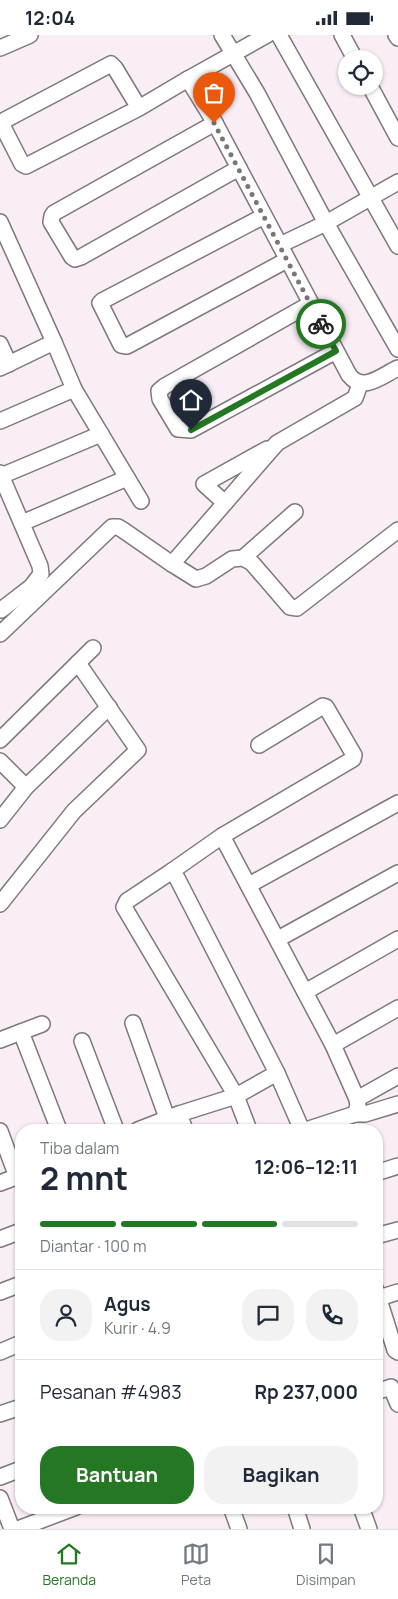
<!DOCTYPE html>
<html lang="id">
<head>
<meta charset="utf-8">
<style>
	:root { --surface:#fff; --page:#f2f2f3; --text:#1f2937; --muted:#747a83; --line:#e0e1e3; --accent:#247824 }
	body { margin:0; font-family:Manrope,sans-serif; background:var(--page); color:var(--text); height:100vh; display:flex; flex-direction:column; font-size:19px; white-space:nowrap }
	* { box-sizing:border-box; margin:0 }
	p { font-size:16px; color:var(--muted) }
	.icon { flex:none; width:28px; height:28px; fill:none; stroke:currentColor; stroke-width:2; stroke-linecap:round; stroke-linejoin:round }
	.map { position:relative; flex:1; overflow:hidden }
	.drawer { position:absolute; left:15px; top:1089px; width:368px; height:390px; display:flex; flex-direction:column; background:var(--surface); border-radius:20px; box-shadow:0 1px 4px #0004 }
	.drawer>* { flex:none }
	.controls { position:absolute; left:338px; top:15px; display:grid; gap:10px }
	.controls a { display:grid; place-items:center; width:45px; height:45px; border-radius:50%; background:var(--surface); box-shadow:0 1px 4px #0004; font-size:25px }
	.pin { position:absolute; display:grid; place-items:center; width:42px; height:42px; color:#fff; margin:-51px -21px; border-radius:50% 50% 50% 0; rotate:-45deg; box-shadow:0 0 5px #0007 }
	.pin .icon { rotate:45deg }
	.courier { position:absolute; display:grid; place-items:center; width:50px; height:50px; margin:-25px; border:4px solid #247824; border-radius:50%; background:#fff; color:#222; box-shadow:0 1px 6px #0007 }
	.overview em { font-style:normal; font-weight:700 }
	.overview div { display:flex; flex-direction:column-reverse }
	.overview { display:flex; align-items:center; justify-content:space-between; height:85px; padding:0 25px }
	h1 { font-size:32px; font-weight:700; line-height:38px }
	.bar { display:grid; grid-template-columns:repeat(4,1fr); gap:8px 5px; align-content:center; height:60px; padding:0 25px }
	.bar i { height:6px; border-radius:4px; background:var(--line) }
	.bar .current { background:var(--accent) }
	.bar p { grid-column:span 4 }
	.line { display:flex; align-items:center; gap:12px; padding:0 25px; border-top:1px solid var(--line) }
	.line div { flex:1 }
	.round { display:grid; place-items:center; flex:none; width:52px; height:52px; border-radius:20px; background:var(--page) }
	.action { display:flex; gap:10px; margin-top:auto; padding:10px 25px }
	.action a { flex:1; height:58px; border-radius:20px; background:var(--accent); color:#fff; font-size:20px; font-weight:700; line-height:58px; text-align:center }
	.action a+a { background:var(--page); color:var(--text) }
	.status { display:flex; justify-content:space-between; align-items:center; height:35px; padding:0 25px; background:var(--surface); direction:ltr }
	.status svg { height:14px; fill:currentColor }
	.dock { display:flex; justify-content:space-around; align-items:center; height:70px; border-top:1px solid var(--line); background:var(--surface); font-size:14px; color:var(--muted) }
	.dock a { display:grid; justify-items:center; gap:2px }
	.dock .current { color:var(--accent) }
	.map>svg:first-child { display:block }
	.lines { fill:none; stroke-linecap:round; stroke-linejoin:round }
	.street-casing { stroke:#80767d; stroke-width:18 }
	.street { stroke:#fff; stroke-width:15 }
	.done { stroke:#7c757a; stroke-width:5; stroke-dasharray:0 9 }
	.route { stroke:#247824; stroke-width:6 }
</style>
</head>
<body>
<div class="status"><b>12:04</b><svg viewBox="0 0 49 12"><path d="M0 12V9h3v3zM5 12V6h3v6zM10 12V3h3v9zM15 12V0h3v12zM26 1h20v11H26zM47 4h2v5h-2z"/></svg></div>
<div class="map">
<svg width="398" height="1494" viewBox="0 0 398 1494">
	<rect width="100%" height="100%" fill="#f9edf6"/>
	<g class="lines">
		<g class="street-casing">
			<g id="street">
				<path d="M 222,0 L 257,58 L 326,188 L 398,314"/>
				<path d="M 267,0 L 188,44 L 215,88 L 349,340 C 363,358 381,341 398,333"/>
				<path d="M 279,0 L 398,211"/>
				<path d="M 342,0 L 355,24"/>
				<path d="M 396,0 L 398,3"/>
				<path d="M 0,13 L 30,0"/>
				<path d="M 370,51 L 398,103"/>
				<path d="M 139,73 L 115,33 L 111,29 L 5,85 L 3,92 L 22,129 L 26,131 L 139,73 L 188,44"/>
				<path d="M 215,88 L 54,178 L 52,181 L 51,187 L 72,222 L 75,224 L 81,222 L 239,133"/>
				<path d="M 264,181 L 102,266 L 100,268 L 121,310 L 127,311 L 287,225"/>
				<path d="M 0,187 L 54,307 L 0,333"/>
				<path d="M 280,210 L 326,188 L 398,147"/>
				<path d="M 310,269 L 165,351 L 159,356 L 160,364 L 178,394 L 191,395 L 336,316"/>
				<path d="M 54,307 L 74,354 L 141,466"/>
				<path d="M 0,309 L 9,329"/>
				<path d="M 0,386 L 74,354"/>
				<path d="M 0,438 L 40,531 L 41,539 L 31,552 L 1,575"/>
				<path d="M 1,441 L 101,399"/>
				<path d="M 225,468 L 204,449 L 267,414"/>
				<path d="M 22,488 L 127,443"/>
				<path d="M 243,523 L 295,477"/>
				<path d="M 172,529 L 277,408 L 355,363 L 360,349"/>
				<path d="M 0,599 L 112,492 L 118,492 L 123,495 L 172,529 L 196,544 L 206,541 L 232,524 L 243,523 L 252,528 L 290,572 L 297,573 L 398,495"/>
				<path d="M 0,705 L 93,613"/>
				<path d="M 259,710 L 323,671 L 326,672 L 354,720 L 353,724 L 222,801 L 172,836 L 177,843 L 277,1038 L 302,1095"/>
				<path d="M 0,726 L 26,752"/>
				<path d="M 0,785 L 26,752 L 109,672"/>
				<path d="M 222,801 L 333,1010 L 357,1064 L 358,1071 L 355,1079 L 306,1095"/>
				<path d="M 172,836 L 127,866 L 124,872 L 236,1061 L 277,1038"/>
				<path d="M 249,850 L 398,768"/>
				<path d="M 0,869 L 74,776 L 138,715 L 78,628"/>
				<path d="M 278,904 L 398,838"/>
				<path d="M 305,957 L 398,904"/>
				<path d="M 133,988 L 167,1083"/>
				<path d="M 21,997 L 59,1095"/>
				<path d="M 0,1005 L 42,989"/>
				<path d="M 82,1006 L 116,1095"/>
				<path d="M 333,1010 L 398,973"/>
				<path d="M 357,1064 L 398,1041"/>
				<path d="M 179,1079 L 185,1095"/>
				<path d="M 355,1079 L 365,1079 L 398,1069"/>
				<path d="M 138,1095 L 179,1079 L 236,1061 L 249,1095"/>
				<path d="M 0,1096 L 17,1142"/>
				<path d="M 376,1138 L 398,1131"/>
				<path d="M 0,1148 L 21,1140"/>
				<path d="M 376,1201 L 398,1195"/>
				<path d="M 0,1204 L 21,1196"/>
				<path d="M 376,1255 L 395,1315 L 398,1317"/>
				<path d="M 0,1257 L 21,1249"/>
				<path d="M 379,1263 L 398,1257"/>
				<path d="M 0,1317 L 21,1308"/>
				<path d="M 376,1357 L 391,1352 L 398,1369"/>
				<path d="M 0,1379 L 21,1372"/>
				<path d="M 0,1442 L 21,1434"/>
				<path d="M 0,1463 L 12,1494"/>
				<path d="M 231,1472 L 239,1494"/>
				<path d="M 295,1472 L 302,1494"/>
				<path d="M 361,1472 L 369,1494"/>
				<path d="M 18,1494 L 76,1472"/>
			</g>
		</g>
		<use href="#street" class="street"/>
	</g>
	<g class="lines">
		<path class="done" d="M 214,88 L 321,289"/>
		<path class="route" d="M 191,395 L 336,316 L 321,289"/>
	</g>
</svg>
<div class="controls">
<a><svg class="icon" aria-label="locate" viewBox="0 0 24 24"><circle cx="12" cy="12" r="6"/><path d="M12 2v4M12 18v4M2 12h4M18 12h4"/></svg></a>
</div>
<div class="pin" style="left:214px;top:88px;background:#ea580c"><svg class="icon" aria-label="bag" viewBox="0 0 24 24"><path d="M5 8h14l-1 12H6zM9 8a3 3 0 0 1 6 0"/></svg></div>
<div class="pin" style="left:191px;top:395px;background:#1f2937"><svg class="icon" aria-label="home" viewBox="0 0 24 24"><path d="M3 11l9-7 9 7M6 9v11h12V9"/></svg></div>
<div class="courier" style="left:321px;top:289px"><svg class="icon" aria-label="bike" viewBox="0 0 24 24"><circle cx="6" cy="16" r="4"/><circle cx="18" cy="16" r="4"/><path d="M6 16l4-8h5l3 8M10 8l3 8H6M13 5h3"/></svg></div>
<section class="drawer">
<div class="overview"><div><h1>2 mnt</h1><p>Tiba dalam</p></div><em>12:06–12:11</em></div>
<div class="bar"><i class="current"></i><i class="current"></i><i class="current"></i><i></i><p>Diantar · 100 m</p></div>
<div class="line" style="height:90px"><a class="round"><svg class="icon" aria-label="person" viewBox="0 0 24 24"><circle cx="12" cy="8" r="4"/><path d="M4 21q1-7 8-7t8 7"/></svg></a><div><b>Agus</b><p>Kurir · 4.9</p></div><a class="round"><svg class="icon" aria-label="chat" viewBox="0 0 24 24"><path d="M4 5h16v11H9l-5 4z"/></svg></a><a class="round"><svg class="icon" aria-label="phone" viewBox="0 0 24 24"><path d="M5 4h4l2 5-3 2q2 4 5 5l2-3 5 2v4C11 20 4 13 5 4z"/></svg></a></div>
<div class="line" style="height:65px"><div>Pesanan #4983</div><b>Rp 237,000</b></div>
<div class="action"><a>Bantuan</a><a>Bagikan</a></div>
</section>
</div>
<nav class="dock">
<a class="current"><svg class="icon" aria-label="home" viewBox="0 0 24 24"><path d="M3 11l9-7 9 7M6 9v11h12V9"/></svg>Beranda</a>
<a><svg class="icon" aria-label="map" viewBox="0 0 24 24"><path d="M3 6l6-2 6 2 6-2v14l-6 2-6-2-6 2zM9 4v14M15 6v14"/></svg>Peta</a>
<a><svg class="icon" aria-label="saved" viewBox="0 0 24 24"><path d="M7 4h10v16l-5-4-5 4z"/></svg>Disimpan</a>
</nav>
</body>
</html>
